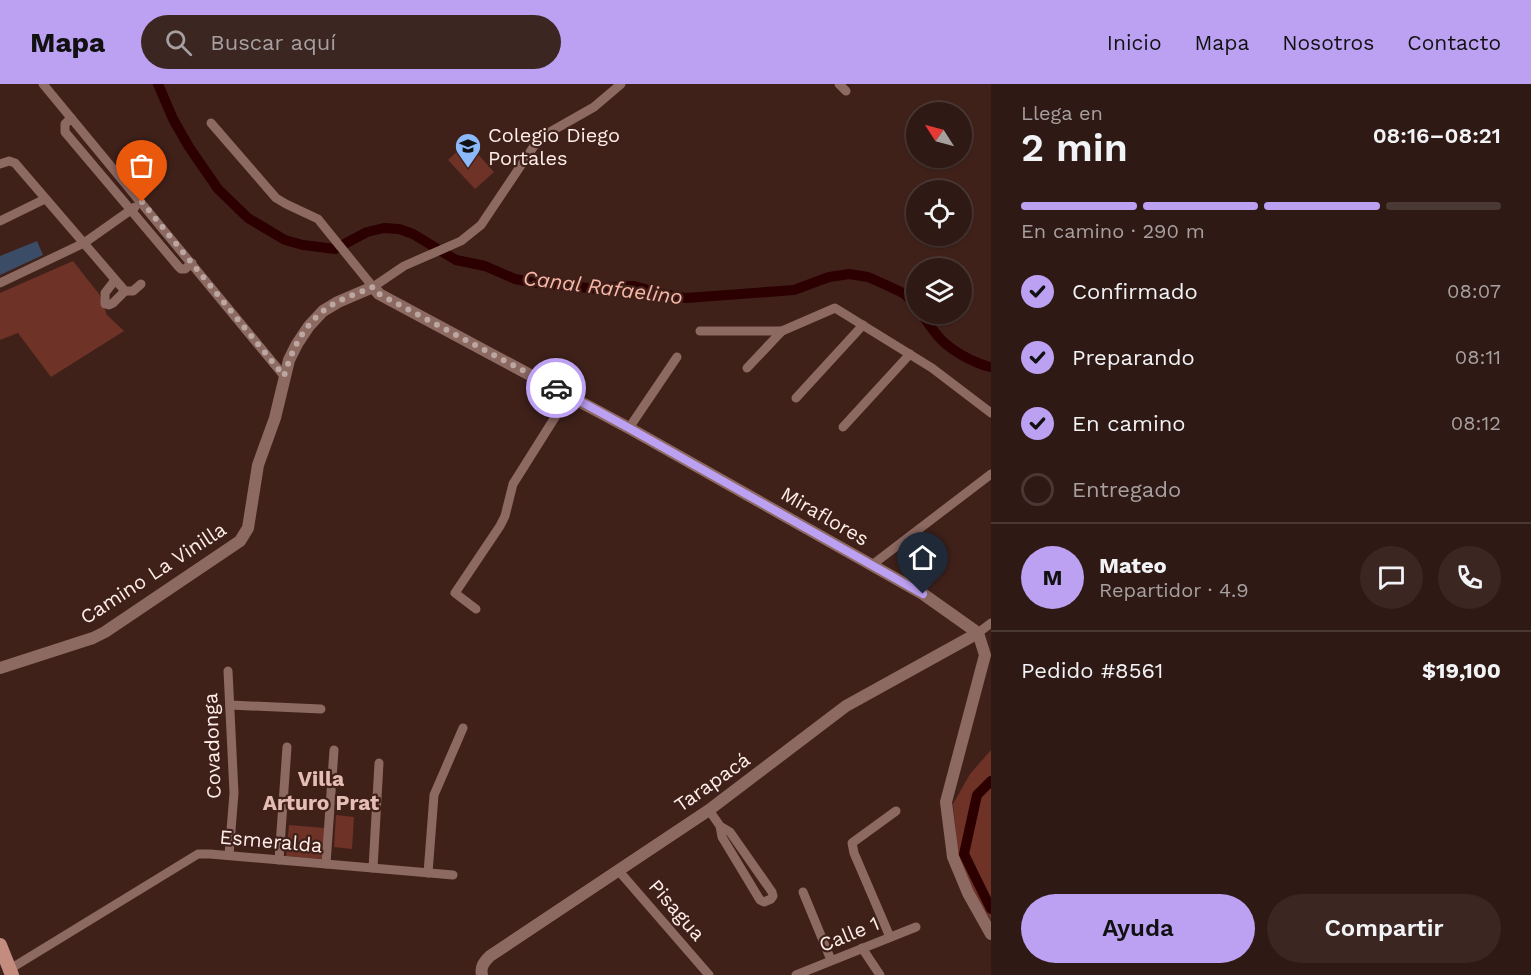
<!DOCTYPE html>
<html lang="es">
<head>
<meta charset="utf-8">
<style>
	:root { --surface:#2f1914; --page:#3b2622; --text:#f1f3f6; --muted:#a7a0a0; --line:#4a3834; --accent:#bca0f2 }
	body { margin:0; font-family:"Work Sans",sans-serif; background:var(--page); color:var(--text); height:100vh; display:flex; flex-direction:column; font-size:22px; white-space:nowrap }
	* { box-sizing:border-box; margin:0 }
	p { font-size:20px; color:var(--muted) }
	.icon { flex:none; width:33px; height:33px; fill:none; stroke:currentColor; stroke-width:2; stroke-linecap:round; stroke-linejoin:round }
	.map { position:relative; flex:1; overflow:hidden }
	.side { display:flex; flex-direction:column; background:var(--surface); width:540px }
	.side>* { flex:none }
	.needle { width:39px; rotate:306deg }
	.controls { position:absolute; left:906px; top:18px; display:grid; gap:12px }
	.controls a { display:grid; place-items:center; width:66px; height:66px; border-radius:50%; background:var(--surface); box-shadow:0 2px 4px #0004,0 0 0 2px var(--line); font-size:30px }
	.pin { position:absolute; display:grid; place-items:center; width:51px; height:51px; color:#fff; margin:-62px -26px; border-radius:50% 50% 50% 0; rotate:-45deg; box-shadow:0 0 6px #0007 }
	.pin .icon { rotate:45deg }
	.courier { position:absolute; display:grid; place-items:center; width:60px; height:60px; margin:-30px; border:4px solid #bca0f2; border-radius:50%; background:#fff; color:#222; box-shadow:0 2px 8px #0007 }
	.headline em { font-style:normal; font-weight:600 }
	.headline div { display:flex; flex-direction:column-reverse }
	.headline { display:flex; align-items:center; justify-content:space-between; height:102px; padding:0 30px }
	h1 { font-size:39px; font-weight:600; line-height:45px }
	.bar { display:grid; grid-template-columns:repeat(4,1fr); gap:9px 6px; align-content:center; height:72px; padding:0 30px }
	.bar i { height:8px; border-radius:4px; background:var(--line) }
	.bar .on { background:var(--accent) }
	.bar p { grid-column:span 4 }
	.line { display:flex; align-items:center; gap:15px; padding:0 30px; border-top:2px solid var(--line) }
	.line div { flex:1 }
	.round { display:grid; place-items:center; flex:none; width:63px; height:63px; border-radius:32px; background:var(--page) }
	ol { padding:0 30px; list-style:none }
	li { display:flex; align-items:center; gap:18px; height:66px }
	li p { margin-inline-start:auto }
	li .icon { padding:6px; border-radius:50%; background:var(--accent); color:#111; stroke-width:4 }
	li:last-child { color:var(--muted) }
	li i { width:33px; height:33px; border:3px solid var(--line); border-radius:50% }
	.action { display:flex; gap:12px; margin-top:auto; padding:12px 30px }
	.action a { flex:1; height:69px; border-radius:36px; background:var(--accent); color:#111; font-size:24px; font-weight:600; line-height:69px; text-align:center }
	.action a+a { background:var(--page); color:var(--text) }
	header { display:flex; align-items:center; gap:36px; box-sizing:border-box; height:84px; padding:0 30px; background:var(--accent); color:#111 }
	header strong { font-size:28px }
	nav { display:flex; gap:33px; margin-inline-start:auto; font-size:21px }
	.search { width:420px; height:54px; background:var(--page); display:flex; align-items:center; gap:15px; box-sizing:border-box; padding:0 21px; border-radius:33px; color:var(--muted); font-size:22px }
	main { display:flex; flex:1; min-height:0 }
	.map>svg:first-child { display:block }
	.green { fill:#6e3226 }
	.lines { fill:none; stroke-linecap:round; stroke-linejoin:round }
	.canal { stroke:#2c0000; stroke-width:10 }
	.building { fill:#3b4c66 }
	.minor { stroke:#8c6961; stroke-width:9 }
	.tertiary { stroke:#8c6961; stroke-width:12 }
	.secondary { stroke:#c38c7f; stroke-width:14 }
	.done { stroke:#bba6a1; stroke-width:6; stroke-dasharray:0 10.8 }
	.route { stroke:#bca0f2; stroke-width:8 }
	.labels { text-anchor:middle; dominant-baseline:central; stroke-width:4.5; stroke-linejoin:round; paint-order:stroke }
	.poi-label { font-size:20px; fill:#feede9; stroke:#3f211a; text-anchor:start }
	.street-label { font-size:20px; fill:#feede9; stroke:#3f211a }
	.water-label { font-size:21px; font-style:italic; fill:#fbb8a9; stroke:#3f211a }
	.neighbourhood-label { font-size:21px; font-weight:bold; fill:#e6bdb4; stroke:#3f211a }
</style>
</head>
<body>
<header>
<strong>Mapa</strong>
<div class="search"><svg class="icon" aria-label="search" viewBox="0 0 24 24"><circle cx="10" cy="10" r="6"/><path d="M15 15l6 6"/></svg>Buscar aquí</div>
<nav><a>Inicio</a><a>Mapa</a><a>Nosotros</a><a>Contacto</a></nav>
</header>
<main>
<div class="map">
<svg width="991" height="891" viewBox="0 0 991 891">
	<rect width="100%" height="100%" fill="#3f211a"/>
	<g class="green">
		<path d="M 467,58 L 494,88 L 475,105 L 448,76 Z"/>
		<path d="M 73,177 L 99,210 L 107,231 L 124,247 L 51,293 L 18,249 L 0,256 L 0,209 Z"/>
		<path d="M 991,666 L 991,836 L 973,809 L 958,771 L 953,720 L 970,690 Z"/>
		<path d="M 336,731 L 354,733 L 352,765 L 334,763 Z"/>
		<path d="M 289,741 L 325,744 L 323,775 L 286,772 Z"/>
	</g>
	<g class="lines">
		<g class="canal">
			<path d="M 158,0 L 173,35 L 189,63 L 218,105 L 248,134 L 285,156 L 303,161 L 335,165 L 367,148 L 384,144 L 399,145 L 413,150 L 456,176 L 485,182 L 515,195 L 536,199 L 600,205 L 618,203 L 634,202 L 667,211 L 686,214 L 794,206 L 829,193 L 849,190 L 868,193 L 886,201 L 903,209 L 916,220"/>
			<path d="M 922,230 C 937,253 944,262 969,275 C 976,278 983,282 991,283"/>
			<path d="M 991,697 L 977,711 L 964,770 L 991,825"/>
		</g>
	</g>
	<path class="building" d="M 37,157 L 43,171 L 0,191 L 0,172 Z"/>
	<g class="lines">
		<g class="minor">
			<path d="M 43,0 L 284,292"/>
			<path d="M 839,0 L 846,7"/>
			<path d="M 71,34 L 65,40 L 65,48 L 178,182 L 181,185 L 185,185 L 192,179"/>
			<path d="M 211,39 L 276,114 L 286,120 L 318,135 L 373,203 L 404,182 L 461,157 L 481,141 L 534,62 L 542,54 L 550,48 L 594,23 L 621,0"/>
			<path d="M 0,80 L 9,77 L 15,79 L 125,207 L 133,207 L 141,200"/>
			<path d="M 0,137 L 45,115"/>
			<path d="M 115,196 L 105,209 L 105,220 L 109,221 L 113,219 L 125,207"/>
			<path d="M 0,199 L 84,159 L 135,123"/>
			<path d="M 700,247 L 782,247"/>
			<path d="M 747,284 L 782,247 L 835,224 L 932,284 L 991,329"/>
			<path d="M 796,314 L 863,241"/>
			<path d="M 843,343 L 910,270"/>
			<path d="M 629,344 L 677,273"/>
			<path d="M 872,481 L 991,390"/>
			<path d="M 476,525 L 455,509 L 500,442 L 505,432 L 513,400 L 569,311"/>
			<path d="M 978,549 L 991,539"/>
			<path d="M 228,587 L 234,709 L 229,771"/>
			<path d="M 230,621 L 321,625"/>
			<path d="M 709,726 L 720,742 L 730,748 L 772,808 L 773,812 L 771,815 L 764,818 L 760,816 L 722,753 L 720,742"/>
			<path d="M 279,776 L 287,663"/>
			<path d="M 326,780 L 334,666"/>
			<path d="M 373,784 L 379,679"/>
			<path d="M 618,786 L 709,891"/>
			<path d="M 428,789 L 434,711 L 463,644"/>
			<path d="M 803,808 L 831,876"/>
			<path d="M 890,853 L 854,769 L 852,759 L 896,727"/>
			<path d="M 862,864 L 880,891"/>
			<path d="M 10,885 L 198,770 L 210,770 L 453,791"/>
			<path d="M 796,891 L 916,843"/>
		</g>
		<g class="tertiary">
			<path d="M 0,584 L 93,554 L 105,548 L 240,457 L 248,444 L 258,381 L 275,334 L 289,276 L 297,260 L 309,242 L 323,227 L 338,218 L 373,203 L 379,210 L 629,344 L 923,510 L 978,549 L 985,571 L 946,718 L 953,773 L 968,809 L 991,850"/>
			<path d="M 482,891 C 480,883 484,878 490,872 L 709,726 L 846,622 L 978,549"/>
		</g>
		<path class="secondary" d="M 0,861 L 12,891"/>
	</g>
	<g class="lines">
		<path class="done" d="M 142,118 L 284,292 C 292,265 305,238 330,222 C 343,214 359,209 373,203 L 379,210 L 556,304"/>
		<path class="route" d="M 556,304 L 629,344 L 923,510"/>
	</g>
	<defs>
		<g id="school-pin" transform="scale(1.35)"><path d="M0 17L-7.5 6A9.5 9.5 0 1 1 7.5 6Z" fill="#8cb9fc" stroke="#3f211a"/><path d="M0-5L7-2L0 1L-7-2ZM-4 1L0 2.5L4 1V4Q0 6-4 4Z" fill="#111"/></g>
	</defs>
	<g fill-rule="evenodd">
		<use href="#school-pin" x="468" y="62"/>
	</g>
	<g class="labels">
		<g class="poi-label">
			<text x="488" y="51">Colegio Diego<tspan x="488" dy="23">Portales</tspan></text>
		</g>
		<g class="street-label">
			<text transform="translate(825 432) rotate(30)">Miraflores</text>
			<text transform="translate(153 489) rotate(-33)">Camino La Vinilla</text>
			<text transform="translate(212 662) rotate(-92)">Covadonga</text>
			<text transform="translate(712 698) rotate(-35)">Tarapacá</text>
			<text transform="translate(271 757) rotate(5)">Esmeralda</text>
			<text transform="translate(677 826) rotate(49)">Pisagua</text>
			<text transform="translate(849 850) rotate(-22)">Calle 1</text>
		</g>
		<g class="water-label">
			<text transform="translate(603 203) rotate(7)">Canal Rafaelino</text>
		</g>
		<g class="neighbourhood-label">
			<text x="321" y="694">Villa<tspan x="321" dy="24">Arturo Prat</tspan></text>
		</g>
	</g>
</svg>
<div class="controls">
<a><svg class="needle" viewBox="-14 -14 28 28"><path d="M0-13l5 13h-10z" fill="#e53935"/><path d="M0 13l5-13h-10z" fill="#a7a0a0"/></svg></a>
<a><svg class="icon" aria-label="locate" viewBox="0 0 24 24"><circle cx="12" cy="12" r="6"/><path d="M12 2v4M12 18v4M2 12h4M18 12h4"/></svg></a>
<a><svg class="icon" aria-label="layers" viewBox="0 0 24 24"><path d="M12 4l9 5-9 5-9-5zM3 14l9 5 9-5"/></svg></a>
</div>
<div class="pin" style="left:142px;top:118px;background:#ea580c"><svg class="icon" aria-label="bag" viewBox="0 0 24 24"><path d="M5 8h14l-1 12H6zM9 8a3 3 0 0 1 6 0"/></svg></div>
<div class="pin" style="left:923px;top:510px;background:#1f2937"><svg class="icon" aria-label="home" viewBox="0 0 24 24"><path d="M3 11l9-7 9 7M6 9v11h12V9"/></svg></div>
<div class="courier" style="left:556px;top:304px"><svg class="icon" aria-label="car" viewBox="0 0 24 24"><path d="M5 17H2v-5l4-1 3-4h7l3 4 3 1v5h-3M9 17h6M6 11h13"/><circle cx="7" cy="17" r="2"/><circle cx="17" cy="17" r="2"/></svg></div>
</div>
<section class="side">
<div class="headline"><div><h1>2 min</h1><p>Llega en</p></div><em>08:16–08:21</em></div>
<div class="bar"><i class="on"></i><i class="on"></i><i class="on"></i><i></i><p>En camino · 290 m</p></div>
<ol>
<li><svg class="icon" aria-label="check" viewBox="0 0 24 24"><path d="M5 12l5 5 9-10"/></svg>Confirmado<p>08:07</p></li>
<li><svg class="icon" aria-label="check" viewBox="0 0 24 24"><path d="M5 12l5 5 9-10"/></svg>Preparando<p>08:11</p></li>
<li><svg class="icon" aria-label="check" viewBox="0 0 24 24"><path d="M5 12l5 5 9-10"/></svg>En camino<p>08:12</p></li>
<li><i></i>Entregado</li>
</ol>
<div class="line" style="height:108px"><b class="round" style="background:var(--accent);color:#111">M</b><div><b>Mateo</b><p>Repartidor · 4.9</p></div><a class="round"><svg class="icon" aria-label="chat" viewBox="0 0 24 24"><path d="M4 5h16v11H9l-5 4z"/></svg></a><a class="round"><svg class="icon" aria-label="phone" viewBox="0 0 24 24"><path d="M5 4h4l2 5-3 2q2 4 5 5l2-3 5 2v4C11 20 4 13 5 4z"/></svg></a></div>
<div class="line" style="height:78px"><div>Pedido #8561</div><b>$19,100</b></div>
<div class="action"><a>Ayuda</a><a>Compartir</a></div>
</section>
</main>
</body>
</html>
